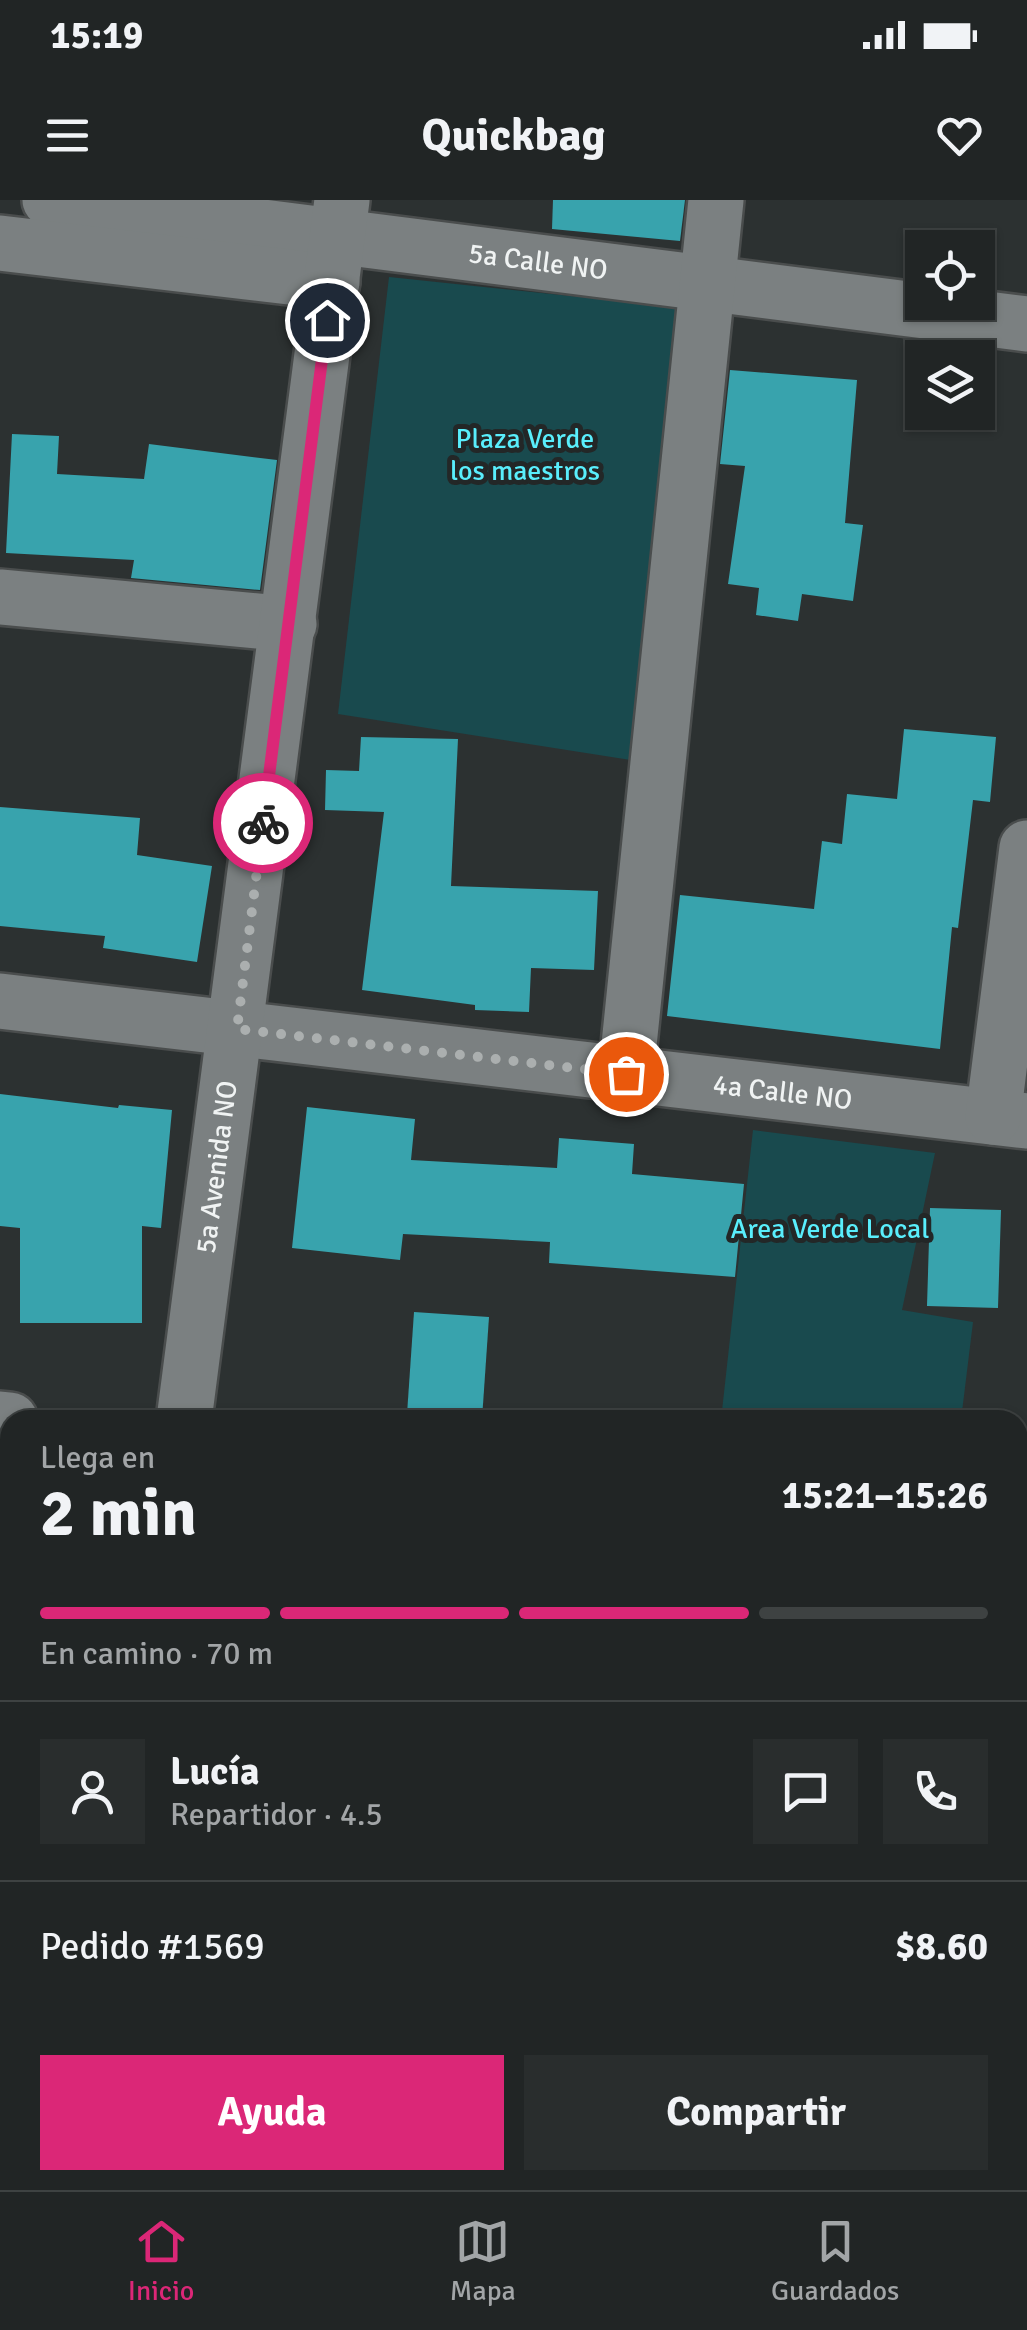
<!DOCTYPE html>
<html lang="es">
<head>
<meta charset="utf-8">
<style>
	:root { --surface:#212525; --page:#292d2d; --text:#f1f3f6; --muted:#a2a5a7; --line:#3e4242; --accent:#db2777 }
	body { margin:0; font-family:Signika,sans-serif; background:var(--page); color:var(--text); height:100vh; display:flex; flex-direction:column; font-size:38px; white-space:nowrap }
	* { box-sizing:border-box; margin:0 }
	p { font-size:32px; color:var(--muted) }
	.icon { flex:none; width:55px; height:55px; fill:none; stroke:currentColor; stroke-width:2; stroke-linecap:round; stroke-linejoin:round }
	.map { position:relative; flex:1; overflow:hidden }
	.side { position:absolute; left:0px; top:1210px; width:1028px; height:780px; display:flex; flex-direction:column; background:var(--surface); border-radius:30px 30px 0 0; box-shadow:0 2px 8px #0004,0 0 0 2px var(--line) }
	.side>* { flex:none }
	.buttons { position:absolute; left:905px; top:30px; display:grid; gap:20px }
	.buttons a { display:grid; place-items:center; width:90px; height:90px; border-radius:0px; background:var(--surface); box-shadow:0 2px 8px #0004,0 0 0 2px var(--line); font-size:50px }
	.pin { position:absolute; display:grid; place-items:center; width:85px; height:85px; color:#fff; margin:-42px; border:5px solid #fff; border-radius:50%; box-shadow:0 2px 10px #0007 }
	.courier { position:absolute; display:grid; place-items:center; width:100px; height:100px; margin:-50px; border:8px solid #db2777; border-radius:50%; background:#fff; color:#222; box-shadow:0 2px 12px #0007 }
	.headline em { font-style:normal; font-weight:700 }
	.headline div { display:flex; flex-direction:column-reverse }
	.headline { display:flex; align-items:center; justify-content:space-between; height:170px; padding:0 40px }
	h1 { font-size:65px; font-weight:700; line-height:75px }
	.bar { display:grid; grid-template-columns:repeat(4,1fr); gap:15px 10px; align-content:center; height:120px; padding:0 40px }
	.bar i { height:12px; border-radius:8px; background:var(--line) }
	.bar .active { background:var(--accent) }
	.bar p { grid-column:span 4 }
	.line { display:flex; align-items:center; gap:25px; padding:0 40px; border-top:2px solid var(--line) }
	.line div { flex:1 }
	.round { display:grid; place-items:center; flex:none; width:105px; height:105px; border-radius:0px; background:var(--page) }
	.button { display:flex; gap:20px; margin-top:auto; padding:20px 40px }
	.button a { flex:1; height:115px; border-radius:0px; background:var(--accent); color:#fff; font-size:40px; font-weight:700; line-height:115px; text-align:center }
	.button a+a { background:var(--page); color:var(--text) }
	.status { display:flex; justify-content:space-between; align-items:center; height:70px; padding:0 50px; background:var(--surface); direction:ltr }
	.status svg { height:28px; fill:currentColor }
	header { display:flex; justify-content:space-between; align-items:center; height:130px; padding:0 40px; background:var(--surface); font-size:45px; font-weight:700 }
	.dock { display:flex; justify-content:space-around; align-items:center; height:140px; border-top:2px solid var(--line); background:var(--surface); font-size:28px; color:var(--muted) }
	.dock a { display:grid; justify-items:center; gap:5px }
	.dock .active { color:var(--accent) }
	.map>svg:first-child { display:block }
	.green { fill:#194a4e }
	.building { fill:#38a3ad }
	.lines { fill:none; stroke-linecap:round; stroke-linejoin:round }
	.minor-casing { stroke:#4a4d4d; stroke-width:60 }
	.minor { stroke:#7b8081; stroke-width:55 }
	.done { stroke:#abafaf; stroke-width:10; stroke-dasharray:0 18 }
	.route { stroke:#db2777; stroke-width:12 }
	.labels { text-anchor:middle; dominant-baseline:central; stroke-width:10; stroke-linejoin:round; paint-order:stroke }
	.street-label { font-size:28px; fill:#f0f3f3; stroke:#232727 }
	.park-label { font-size:28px; fill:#59eefc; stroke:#232727 }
</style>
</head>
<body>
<div class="status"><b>15:19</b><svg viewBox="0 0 49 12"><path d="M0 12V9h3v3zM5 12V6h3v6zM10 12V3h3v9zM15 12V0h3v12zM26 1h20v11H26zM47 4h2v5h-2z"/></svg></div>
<header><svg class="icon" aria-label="menu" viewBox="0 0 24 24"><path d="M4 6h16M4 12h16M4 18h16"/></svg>Quickbag<svg class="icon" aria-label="heart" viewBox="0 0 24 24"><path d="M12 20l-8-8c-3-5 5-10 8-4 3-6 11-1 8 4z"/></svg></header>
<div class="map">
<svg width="1027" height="1990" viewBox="0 0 1027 1990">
	<rect width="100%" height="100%" fill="#2c3131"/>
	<g class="green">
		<path d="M 389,77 L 705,110 L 637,561 L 338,514 Z"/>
		<path d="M 753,930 L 935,953 L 902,1110 L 973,1122 L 961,1220 L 721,1220 Z"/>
		<path d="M 0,1253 L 10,1255 L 10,1596 L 0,1594 Z"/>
	</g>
	<g class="building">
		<path d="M 553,0 L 685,0 L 680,41 L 552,29 Z"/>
		<path d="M 730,170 L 857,180 L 845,323 L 863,325 L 853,401 L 802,394 L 798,421 L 756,415 L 759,388 L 728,384 L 745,266 L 720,264 Z"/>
		<path d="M 12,234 L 59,236 L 57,274 L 144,279 L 149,244 L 277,260 L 260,390 L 131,378 L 134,360 L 6,353 Z"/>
		<path d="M 904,529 L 996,537 L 990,602 L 973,600 L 958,728 L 952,727 L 940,849 L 667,816 L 680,695 L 814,709 L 822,641 L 842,644 L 847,594 L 897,599 Z"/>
		<path d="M 361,537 L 458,539 L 451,686 L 598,691 L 594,770 L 531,768 L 529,812 L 475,810 L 475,805 L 362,790 L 384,612 L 325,610 L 326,570 L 359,571 Z"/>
		<path d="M 0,607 L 140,618 L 137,655 L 212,666 L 197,762 L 103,748 L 105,736 L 0,726 Z"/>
		<path d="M 0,894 L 118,908 L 119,905 L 172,910 L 161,1028 L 142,1026 L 142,1123 L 20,1123 L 20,1028 L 0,1026 Z"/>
		<path d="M 307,907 L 415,919 L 411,960 L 557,968 L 559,938 L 634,944 L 632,974 L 744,984 L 735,1077 L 549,1063 L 550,1042 L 403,1034 L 400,1060 L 292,1048 Z"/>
		<path d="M 930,1008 L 1001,1010 L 998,1108 L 927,1106 Z"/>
		<path d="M 414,1112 L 489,1117 L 482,1219 L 407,1214 Z"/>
	</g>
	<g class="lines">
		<g class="minor-casing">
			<g id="minor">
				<path id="s1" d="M 50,0 L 1027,124"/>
				<path d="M 0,43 L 332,82"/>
				<path d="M 0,397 L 289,424"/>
				<path id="s2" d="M 0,801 L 1027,921"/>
				<path d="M 626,874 L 716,0"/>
				<path d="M 993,917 L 1027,648"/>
				<path d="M 0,1219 L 10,1220"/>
				<path id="s3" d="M 184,1220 L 342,0"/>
				<path d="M 0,1618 L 10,1619"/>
				<path d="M 1018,1729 L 1027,1730"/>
				<path d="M 0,1959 L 10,1960"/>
				<path d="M 194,1980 L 273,1990"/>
				<path d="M 98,1990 L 99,1980"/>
			</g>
		</g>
		<use href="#minor" class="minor"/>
	</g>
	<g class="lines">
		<path class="done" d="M 263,623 L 237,829 L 626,874"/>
		<path class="route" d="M 263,623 L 327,120"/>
	</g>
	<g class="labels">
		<g class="street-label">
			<text stroke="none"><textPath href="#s1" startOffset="492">5a Calle NO</textPath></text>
			<text stroke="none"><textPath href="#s2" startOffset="788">4a Calle NO</textPath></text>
			<text stroke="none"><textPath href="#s3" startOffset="255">5a Avenida NO</textPath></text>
		</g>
		<g class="park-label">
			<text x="525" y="239">Plaza Verde<tspan x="525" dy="32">los maestros</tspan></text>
			<text x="830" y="1029">Area Verde Local</text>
		</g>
	</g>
</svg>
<div class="buttons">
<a><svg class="icon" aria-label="locate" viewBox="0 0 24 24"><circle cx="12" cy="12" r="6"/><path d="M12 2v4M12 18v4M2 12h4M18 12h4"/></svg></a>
<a><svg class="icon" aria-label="layers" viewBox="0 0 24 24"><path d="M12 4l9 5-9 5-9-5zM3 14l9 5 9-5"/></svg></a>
</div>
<div class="pin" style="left:626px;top:874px;background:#ea580c"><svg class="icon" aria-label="bag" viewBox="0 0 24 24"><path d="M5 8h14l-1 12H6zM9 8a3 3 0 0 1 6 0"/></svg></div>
<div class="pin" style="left:327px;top:120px;background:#1f2937"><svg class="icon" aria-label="home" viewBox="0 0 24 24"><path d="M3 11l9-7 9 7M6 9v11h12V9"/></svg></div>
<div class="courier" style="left:263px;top:623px"><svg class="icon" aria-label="bike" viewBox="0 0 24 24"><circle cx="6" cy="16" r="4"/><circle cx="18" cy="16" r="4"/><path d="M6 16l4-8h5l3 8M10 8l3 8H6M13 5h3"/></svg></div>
<section class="side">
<div class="headline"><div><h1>2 min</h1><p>Llega en</p></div><em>15:21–15:26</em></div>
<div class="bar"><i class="active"></i><i class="active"></i><i class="active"></i><i></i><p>En camino · 70 m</p></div>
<div class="line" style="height:180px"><a class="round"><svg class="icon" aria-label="person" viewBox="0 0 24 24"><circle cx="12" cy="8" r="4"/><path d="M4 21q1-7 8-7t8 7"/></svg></a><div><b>Lucía</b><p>Repartidor · 4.5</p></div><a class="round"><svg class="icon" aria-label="chat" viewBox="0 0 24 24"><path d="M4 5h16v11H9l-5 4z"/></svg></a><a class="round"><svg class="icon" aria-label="phone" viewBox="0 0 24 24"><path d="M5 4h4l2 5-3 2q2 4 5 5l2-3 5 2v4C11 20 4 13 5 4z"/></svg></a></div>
<div class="line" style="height:130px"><div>Pedido #1569</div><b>$8.60</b></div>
<div class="button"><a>Ayuda</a><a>Compartir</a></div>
</section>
</div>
<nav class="dock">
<a class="active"><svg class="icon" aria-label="home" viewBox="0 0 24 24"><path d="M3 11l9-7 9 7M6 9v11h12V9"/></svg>Inicio</a>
<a><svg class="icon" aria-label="map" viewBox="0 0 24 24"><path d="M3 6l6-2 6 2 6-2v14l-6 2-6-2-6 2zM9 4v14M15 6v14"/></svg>Mapa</a>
<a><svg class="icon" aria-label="saved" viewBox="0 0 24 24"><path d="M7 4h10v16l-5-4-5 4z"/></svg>Guardados</a>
</nav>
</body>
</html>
